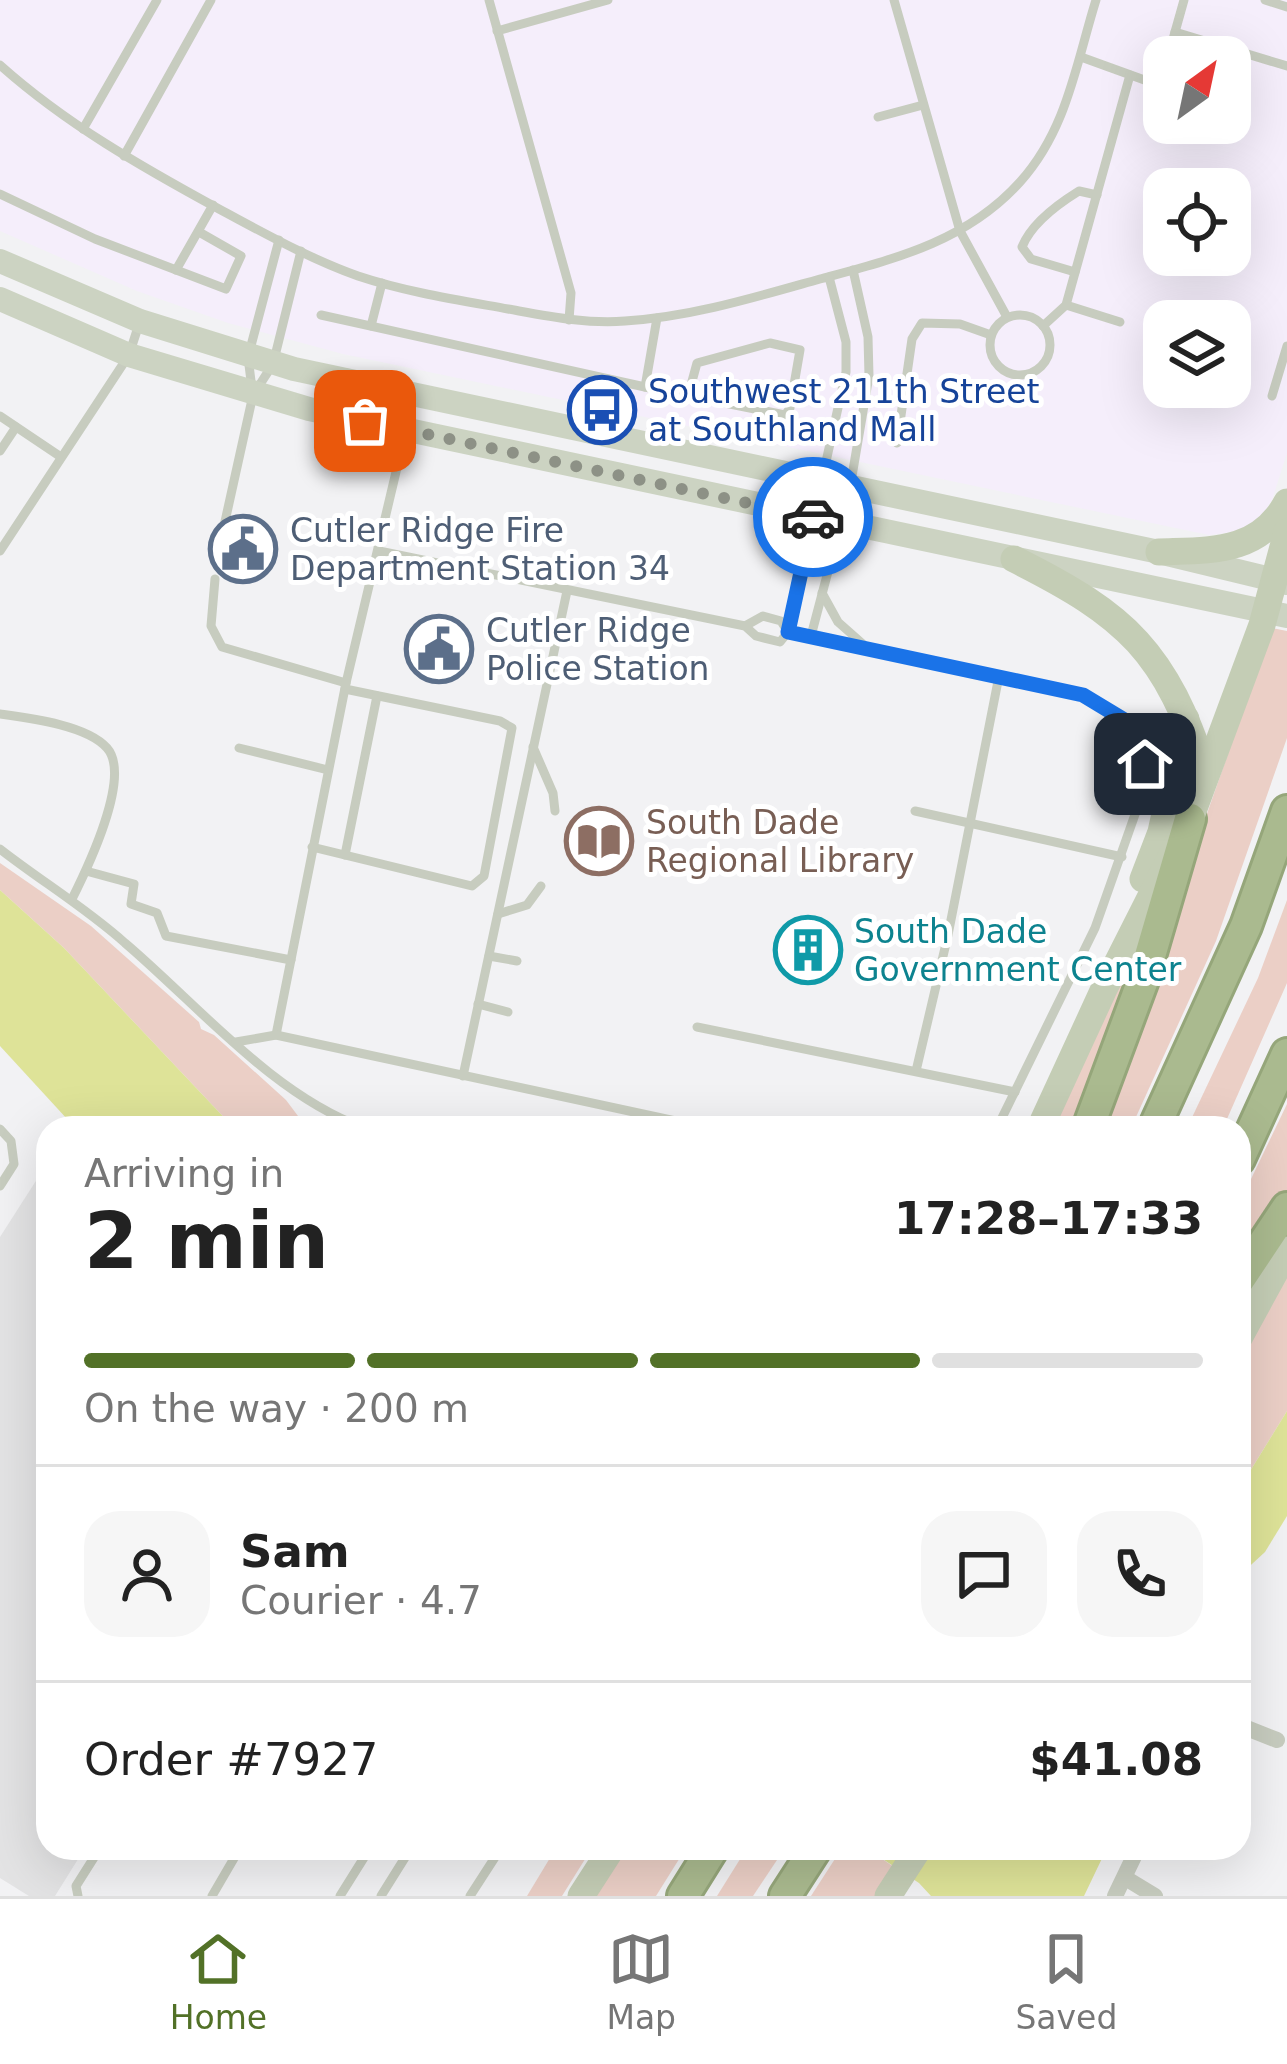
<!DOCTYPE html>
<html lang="en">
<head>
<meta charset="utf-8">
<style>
	:root { --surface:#fff; --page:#f6f6f6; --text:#222; --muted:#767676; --line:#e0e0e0; --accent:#527127 }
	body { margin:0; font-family:"DejaVu Sans",sans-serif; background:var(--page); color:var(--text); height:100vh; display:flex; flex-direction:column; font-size:45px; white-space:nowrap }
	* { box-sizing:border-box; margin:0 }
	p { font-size:39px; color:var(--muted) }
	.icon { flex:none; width:66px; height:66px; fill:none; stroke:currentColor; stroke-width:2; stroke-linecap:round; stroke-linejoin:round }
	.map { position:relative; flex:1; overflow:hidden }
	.side { position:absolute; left:36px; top:1116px; width:1215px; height:744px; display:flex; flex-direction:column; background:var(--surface); border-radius:36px; box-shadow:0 12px 48px #0002 }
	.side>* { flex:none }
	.needle { width:78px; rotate:33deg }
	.fabs { position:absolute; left:1143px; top:36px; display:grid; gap:24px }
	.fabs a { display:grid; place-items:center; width:108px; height:108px; border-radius:24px; background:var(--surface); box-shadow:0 12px 48px #0002; font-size:60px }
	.pin { position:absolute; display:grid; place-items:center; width:102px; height:102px; color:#fff; margin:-51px; border-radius:24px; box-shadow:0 6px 18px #0006 }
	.courier { position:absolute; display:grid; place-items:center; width:120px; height:120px; margin:-60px; border:9px solid #1a73e8; border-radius:50%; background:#fff; color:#222; box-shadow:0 3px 15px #0007 }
	.overview em { font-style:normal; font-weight:600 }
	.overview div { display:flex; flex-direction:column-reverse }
	.overview { display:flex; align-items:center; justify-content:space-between; height:204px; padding:0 48px }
	h1 { font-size:78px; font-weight:600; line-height:90px }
	.bar { display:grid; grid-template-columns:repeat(4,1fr); gap:18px 12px; align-content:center; height:144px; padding:0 48px }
	.bar i { height:15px; border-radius:9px; background:var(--line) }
	.bar .active { background:var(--accent) }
	.bar p { grid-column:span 4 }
	.line { display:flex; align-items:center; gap:30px; padding:0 48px; border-top:3px solid var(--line) }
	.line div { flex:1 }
	.round { display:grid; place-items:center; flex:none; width:126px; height:126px; border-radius:36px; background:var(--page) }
	.tab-bar { display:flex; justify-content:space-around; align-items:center; height:168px; border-top:3px solid var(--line); background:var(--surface); font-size:33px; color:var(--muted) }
	.tab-bar a { display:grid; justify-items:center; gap:6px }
	.tab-bar .active { color:var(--accent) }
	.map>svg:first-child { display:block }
	.commercial { fill:#f5eefb; fill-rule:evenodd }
	.education { fill:#e3e3e4 }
	.green { fill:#ebcfc6 }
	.water { fill:#dee398 }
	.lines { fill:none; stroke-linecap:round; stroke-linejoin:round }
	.highway-casing { stroke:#95a67a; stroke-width:36 }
	.lane { stroke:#c7ccbf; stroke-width:9 }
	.street { stroke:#c7ccbf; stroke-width:16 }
	.secondary { stroke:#ccd3c2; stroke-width:24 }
	.primary { stroke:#c4cdb5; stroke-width:27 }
	.highway { stroke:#aaba8f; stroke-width:30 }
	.done { stroke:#8d9186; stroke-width:12; stroke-dasharray:0 21.6 }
	.route { stroke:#1a73e8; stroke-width:15 }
	.labels { text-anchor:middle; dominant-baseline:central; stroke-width:10; stroke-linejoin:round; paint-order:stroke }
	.transit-label { font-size:33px; fill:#164399; stroke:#fff; text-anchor:start }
	.service-label { font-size:33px; fill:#4e5e75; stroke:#fff; text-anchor:start }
	.education-label { font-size:33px; fill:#785e54; stroke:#fff; text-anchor:start }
	.culture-label { font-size:33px; fill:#0d838f; stroke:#fff; text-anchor:start }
</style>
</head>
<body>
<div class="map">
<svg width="1287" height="1896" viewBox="0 0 1287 1896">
	<rect width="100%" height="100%" fill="#f2f2f4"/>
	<path class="commercial" d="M 0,0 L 1287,0 L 1287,453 L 1272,500 L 1262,516 L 1240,531 L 1209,535 L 343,354 L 228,323 L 137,291 L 0,231 ZM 1164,57 L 1230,57 L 1230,123 L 1164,123 ZM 1164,189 L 1230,189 L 1230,255 L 1164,255 ZM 1164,321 L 1230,321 L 1230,387 L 1164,387 Z"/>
	<path class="education" d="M 48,1162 L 48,1848 L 85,1848 L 55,1896 L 29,1896 L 0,1878 L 0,1237 Z"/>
	<g class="green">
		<path d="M 1272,628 L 1287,631 L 1287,738 L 1216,941 L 1131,1128 L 1097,1128 Z"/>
		<path d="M 0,863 L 91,926 L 199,1022 L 201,1029 L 214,1035 L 286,1100 L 307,1128 L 234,1128 L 64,948 L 0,890 Z"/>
		<path d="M 1287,900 L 1287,983 L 1223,1128 L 1187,1128 L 1258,978 Z"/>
		<path d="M 1151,916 L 1078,1128 L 1049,1128 Z"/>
		<path d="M 1287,1104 L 1287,1193 L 1239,1267 L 1239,1204 Z"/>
		<path d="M 1287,1267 L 1287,1411 L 1239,1489 L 1239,1355 Z"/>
		<path d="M 556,1848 L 592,1848 L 562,1896 L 527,1896 Z"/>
		<path d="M 624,1848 L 686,1848 L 656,1896 L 593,1896 Z"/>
		<path d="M 747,1848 L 785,1848 L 753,1896 L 717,1896 Z"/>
		<path d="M 842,1848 L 866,1848 L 894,1867 L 877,1896 L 811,1896 Z"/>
	</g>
	<g class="water">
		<path d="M 0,890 L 64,948 L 234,1128 L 76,1128 L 68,1120 L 0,1046 Z"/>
		<path d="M 1287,1411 L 1287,1516 L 1265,1552 L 1239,1576 L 1239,1489 Z"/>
		<path d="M 866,1848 L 1107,1848 L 1084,1896 L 931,1896 L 919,1883 Z"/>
	</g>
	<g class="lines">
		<g class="highway-casing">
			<g id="highway">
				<path d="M 1088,1128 L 1143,980 L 1190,819"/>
				<path d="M 1154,1128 L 1246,926 L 1287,811"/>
				<path d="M 1239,1159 L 1287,1054"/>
				<path d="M 1239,1280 L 1287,1208"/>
				<path d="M 683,1896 L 713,1848"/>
				<path d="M 785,1896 L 816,1848"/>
			</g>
		</g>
		<g class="lane">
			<path d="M 489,0 L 571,293 L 569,320"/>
			<path d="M 894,0 L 960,231 L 1007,317"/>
			<path d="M 1265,0 L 1287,7"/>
			<path d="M 497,31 L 608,0"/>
			<path d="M 1175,32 L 1287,66"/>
			<path d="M 1081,57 L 1161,86 L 1164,74"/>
			<path d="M 1168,57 L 1184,0"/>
			<path d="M 0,65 C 66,124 142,167 219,209 C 264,233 310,259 358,276 C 406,292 458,300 508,309 C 547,316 585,324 625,321 C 691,317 756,297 820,279 C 894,259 966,242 1020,182 C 1067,130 1076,64 1096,0"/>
			<path d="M 878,117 L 923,105"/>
			<path d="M 83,129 L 157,0"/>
			<path d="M 124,156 L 211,0"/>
			<path d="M 0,194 L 95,239 L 226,289 L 241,256 L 199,232"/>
			<path d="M 176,270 L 213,205"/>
			<path d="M 1075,272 L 1031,259 L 1022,247 C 1031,224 1058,204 1079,191 L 1097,195"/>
			<path d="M 1066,305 L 1120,322"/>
			<path d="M 321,315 L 645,387 L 785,415 L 790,408 L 800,350 L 770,343 L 697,363 L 688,396"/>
			<circle cx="1020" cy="345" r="30"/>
			<path d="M 371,326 L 382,283"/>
			<path d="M 1043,326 L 1066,305 L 1130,75"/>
			<path d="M 645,387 L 657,318"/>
			<path d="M 252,389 L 248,357 L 279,240"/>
			<path d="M 1272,396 L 1287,346"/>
			<path d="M 0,416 L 61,457"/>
			<path d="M 897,443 L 912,339 L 922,323 L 960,324 L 991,335"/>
			<path d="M 0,451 L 16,427"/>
			<path d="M 224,526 L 253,395 L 273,364 L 301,251"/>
			<path d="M 0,551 L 129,355 L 140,321"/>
			<path d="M 379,551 L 745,626 L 756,636 L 780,642 L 788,632 L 846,372 L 846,342 L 829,277"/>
			<path d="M 215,579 L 211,626 L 222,647 L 346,683"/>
			<path d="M 822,593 L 838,622 L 864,645"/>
			<path d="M 745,626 L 763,616 L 781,621 L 788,632 L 1083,695 L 1126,721 L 1141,749 L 1145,786 L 1095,928 L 997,1128"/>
			<path d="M 811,636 L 850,488 L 869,376 L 868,337 L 853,270"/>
			<path d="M 0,714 C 29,718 87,725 107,748 C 132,776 87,869 72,899"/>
			<path d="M 533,747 L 553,793 L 555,811"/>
			<path d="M 239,748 L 328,770"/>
			<path d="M 915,811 L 1122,857"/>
			<path d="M 312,847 L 472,886 L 484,876 L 512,728 L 500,721 L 345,689"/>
			<path d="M 0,849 C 41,881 86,908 125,943 C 199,1006 273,1095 364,1128"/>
			<path d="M 345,855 L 377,696"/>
			<path d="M 86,871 L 134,884 L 131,904 L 157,913 L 166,936 L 291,960"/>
			<path d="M 498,914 L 527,905 L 541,886"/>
			<path d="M 489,956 L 517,961"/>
			<path d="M 478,1004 L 508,1012"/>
			<path d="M 697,1027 L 1015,1092"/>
			<path d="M 276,1035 L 346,683 L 414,396"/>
			<path d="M 236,1042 L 276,1035 L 708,1128"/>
			<path d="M 916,1071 L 948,935 L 999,676"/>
			<path d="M 463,1076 L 567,591"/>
			<path d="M 0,1129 L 11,1141 L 14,1164 L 0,1186"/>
			<path d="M 78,1896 L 76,1886 L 100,1848"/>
			<path d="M 212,1896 L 240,1848"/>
			<path d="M 340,1896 L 370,1848"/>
			<path d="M 381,1896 L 411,1848"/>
			<path d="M 470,1896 L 501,1848"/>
		</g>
		<g class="street">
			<path d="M 1239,1725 L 1277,1740"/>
			<path d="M 1127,1879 L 1155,1896"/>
			<path d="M 1115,1896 L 1138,1848"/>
		</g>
		<g class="secondary">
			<path d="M 0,261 L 140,321 L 294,369 L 1159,552 L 1287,583"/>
			<path d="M 0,299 L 129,355 L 309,409 L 1287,616"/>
		</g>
		<g class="primary">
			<path d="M 1159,552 C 1210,550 1259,554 1287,502"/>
			<path d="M 1014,559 C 1128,616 1165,651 1206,774"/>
			<path d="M 1143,879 L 1161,832 L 1186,719"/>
			<path d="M 1040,1128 L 1103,991 L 1190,819 L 1262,625 L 1287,532"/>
			<path d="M 1239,1338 L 1287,1250"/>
			<path d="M 581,1896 L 612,1848"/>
			<path d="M 888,1896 L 919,1848"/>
		</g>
		<use href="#highway" class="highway"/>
	</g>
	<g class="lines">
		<path class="done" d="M 365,421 L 813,517"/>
		<path class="route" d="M 813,517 L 788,632 L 1083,695 L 1126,721 L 1145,764"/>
	</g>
	<defs>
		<g id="bus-ring" transform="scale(3.45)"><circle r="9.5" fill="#fff" stroke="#1a4fb4" stroke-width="1.5"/><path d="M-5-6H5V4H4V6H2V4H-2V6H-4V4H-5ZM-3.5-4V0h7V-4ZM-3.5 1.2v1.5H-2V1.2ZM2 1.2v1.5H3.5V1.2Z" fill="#1a4fb4"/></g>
		<g id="civic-ring" transform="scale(3.45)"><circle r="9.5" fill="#fff" stroke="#5c6f8a" stroke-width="1.5"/><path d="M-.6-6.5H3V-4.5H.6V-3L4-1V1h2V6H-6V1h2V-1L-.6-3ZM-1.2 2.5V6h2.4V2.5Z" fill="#5c6f8a"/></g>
		<g id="library-ring" transform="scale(3.45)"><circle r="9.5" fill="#fff" stroke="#8d6e63" stroke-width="1.5"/><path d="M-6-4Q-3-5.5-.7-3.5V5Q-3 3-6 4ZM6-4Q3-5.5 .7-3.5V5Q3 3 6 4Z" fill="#8d6e63"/></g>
		<g id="building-ring" transform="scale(3.45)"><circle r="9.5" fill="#fff" stroke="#0f9aa8" stroke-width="1.5"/><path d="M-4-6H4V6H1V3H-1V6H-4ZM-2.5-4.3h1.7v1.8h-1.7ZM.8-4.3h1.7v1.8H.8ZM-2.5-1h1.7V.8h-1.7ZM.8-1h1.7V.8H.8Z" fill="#0f9aa8"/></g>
	</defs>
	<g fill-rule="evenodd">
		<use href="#bus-ring" x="602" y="410"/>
		<use href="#civic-ring" x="243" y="549"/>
		<use href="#civic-ring" x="439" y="649"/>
		<use href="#library-ring" x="599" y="841"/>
		<use href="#building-ring" x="808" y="950"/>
	</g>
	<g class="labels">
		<g class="transit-label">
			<text x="648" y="391">Southwest 211th Street<tspan x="648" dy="38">at Southland Mall</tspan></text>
		</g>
		<g class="service-label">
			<text x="290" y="530">Cutler Ridge Fire<tspan x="290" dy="38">Department Station 34</tspan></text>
			<text x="486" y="630">Cutler Ridge<tspan x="486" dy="38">Police Station</tspan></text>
		</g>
		<g class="education-label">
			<text x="646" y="822">South Dade<tspan x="646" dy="38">Regional Library</tspan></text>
		</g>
		<g class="culture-label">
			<text x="854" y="931">South Dade<tspan x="854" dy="38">Government Center</tspan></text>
		</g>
	</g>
</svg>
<div class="fabs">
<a><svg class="needle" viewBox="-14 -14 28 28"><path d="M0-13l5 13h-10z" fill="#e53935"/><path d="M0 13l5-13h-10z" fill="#767676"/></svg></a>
<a><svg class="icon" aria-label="locate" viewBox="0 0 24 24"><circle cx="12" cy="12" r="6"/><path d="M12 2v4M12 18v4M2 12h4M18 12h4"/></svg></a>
<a><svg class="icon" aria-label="layers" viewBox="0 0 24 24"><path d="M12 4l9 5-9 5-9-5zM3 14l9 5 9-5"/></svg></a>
</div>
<div class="pin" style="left:365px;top:421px;background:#ea580c"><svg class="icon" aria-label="bag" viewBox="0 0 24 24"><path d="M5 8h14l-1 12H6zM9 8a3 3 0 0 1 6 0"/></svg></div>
<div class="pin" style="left:1145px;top:764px;background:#1f2937"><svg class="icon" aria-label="home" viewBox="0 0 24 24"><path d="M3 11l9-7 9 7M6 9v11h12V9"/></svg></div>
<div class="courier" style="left:813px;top:517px"><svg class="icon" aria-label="car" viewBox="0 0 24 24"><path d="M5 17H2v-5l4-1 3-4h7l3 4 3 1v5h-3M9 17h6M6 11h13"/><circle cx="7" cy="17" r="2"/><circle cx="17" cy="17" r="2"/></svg></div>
<section class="side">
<div class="overview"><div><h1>2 min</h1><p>Arriving in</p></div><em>17:28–17:33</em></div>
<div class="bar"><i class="active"></i><i class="active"></i><i class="active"></i><i></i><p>On the way · 200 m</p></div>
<div class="line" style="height:216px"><a class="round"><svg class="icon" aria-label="person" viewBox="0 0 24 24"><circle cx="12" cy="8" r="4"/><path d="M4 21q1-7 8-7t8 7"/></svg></a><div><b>Sam</b><p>Courier · 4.7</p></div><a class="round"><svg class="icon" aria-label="chat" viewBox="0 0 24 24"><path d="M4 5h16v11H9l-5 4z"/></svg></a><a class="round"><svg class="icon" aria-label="phone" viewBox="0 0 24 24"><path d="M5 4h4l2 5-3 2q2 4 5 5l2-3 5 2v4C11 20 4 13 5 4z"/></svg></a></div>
<div class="line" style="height:156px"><div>Order #7927</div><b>$41.08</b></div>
</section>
</div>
<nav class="tab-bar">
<a class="active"><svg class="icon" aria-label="home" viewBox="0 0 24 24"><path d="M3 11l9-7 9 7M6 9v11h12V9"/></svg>Home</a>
<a><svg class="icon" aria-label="map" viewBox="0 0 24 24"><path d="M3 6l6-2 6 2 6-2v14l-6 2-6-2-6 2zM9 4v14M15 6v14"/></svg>Map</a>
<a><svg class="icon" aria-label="saved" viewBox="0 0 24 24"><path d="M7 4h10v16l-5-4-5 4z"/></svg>Saved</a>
</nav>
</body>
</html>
